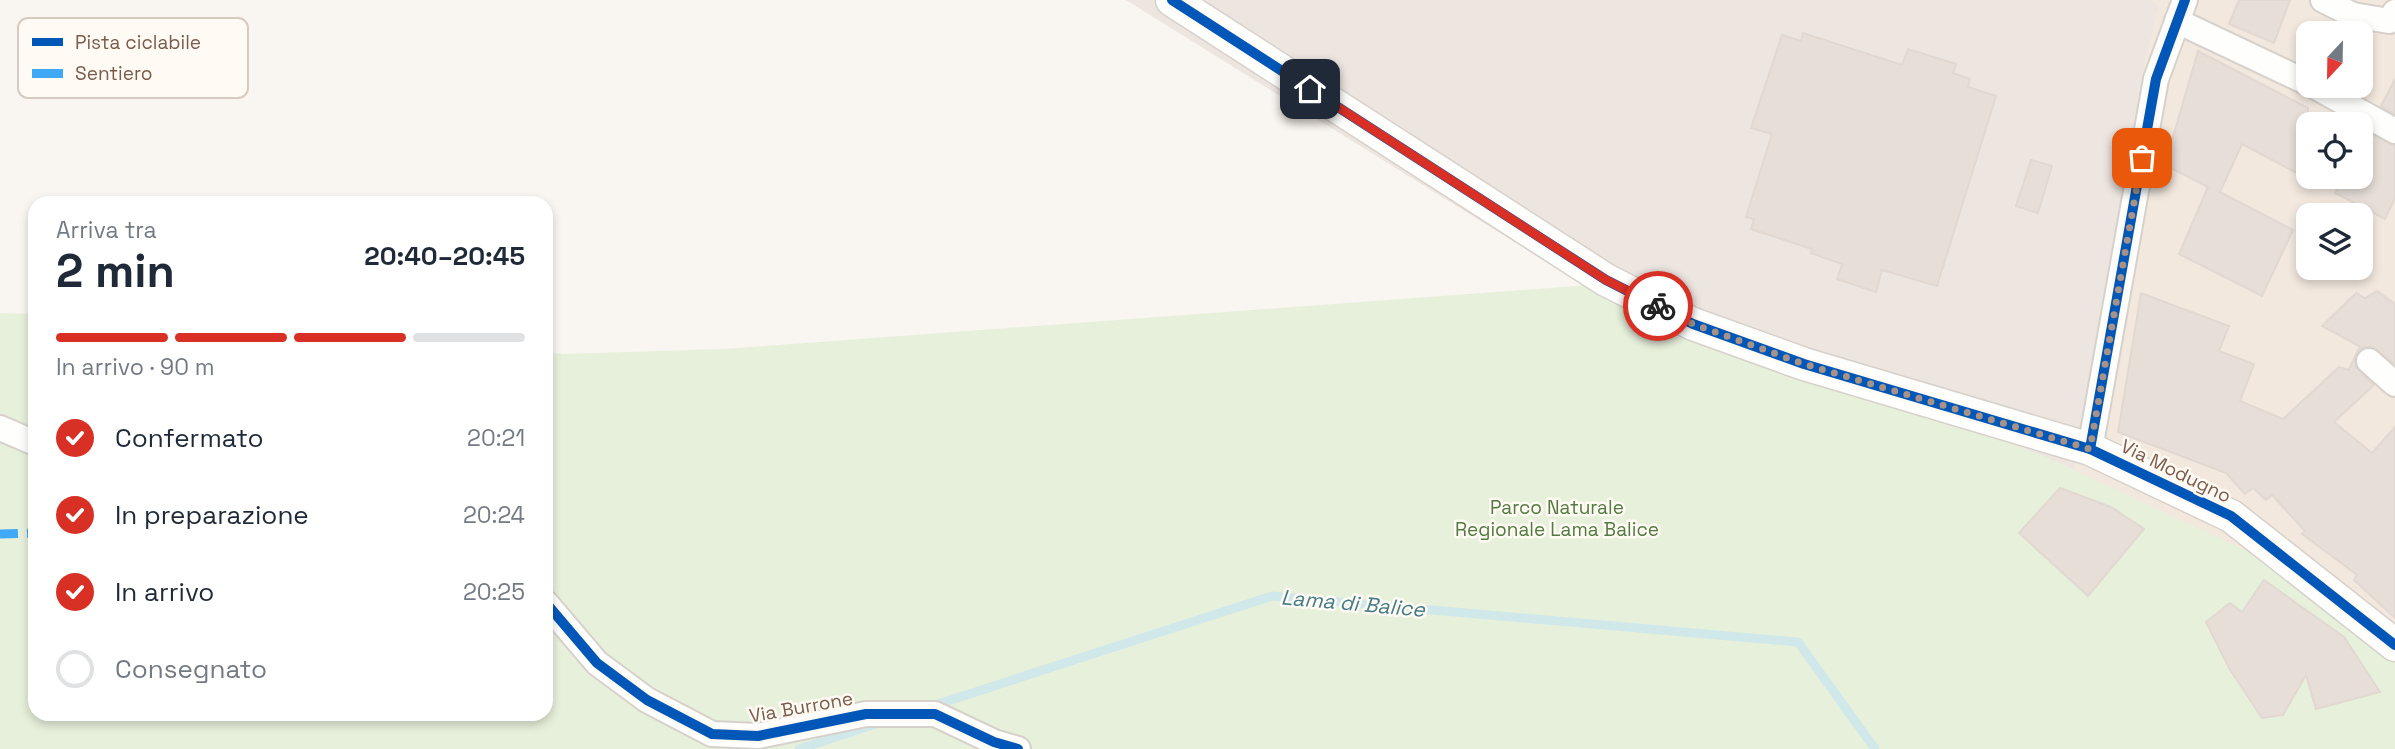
<!DOCTYPE html>
<html lang="it">
<head>
<meta charset="utf-8">
<style>
	:root { --surface:#fff; --page:#f2f2f3; --text:#1f2937; --muted:#747a83; --line:#e0e1e3; --accent:#d93025 }
	body { margin:0; font-family:"Space Grotesk",sans-serif; background:var(--page); color:var(--text); height:100vh; display:flex; flex-direction:column; font-size:26px; white-space:nowrap }
	* { box-sizing:border-box; margin:0 }
	p { font-size:23px; color:var(--muted) }
	.icon { flex:none; width:38px; height:38px; fill:none; stroke:currentColor; stroke-width:2; stroke-linecap:round; stroke-linejoin:round }
	.map { position:relative; flex:1; overflow:hidden }
	.sheet { position:absolute; left:28px; top:196px; width:525px; height:525px; display:flex; flex-direction:column; background:var(--surface); border-radius:21px; box-shadow:0 4px 10px #0003 }
	.sheet>* { flex:none }
	.needle { width:46px; rotate:202deg }
	.fabs { position:absolute; left:2296px; top:21px; display:grid; gap:14px }
	.fabs a { display:grid; place-items:center; width:77px; height:77px; border-radius:14px; background:var(--surface); box-shadow:0 4px 10px #0003; font-size:35px }
	.pin { position:absolute; display:grid; place-items:center; width:60px; height:60px; color:#fff; margin:-30px; border-radius:14px; box-shadow:0 4px 10px #0006 }
	.courier { position:absolute; display:grid; place-items:center; width:70px; height:70px; margin:-35px; border:5px solid #d93025; border-radius:50%; background:#fff; color:#222; box-shadow:0 2px 9px #0007 }
	.summary em { font-style:normal; font-weight:600 }
	.summary div { display:flex; flex-direction:column-reverse }
	.summary { display:flex; align-items:center; justify-content:space-between; height:119px; padding:0 28px }
	h1 { font-size:46px; font-weight:600; line-height:52px }
	.bar { display:grid; grid-template-columns:repeat(4,1fr); gap:10px 7px; align-content:center; height:84px; padding:0 28px }
	.bar i { height:9px; border-radius:5px; background:var(--line) }
	.bar .current { background:var(--accent) }
	.bar p { grid-column:span 4 }
	ol { padding:0 28px; list-style:none }
	li { display:flex; align-items:center; gap:21px; height:77px }
	li p { margin-inline-start:auto }
	li .icon { padding:7px; border-radius:50%; background:var(--accent); color:#fff; stroke-width:4 }
	li:last-child { color:var(--muted) }
	li i { width:38px; height:38px; border:4px solid var(--line); border-radius:50% }
	.map>svg:first-child { display:block }
	.residential { fill:#f2e8de; fill-rule:evenodd }
	.industrial { fill:#ede5e0 }
	.green { fill:#e7f0db }
	.lines { fill:none; stroke-linecap:round; stroke-linejoin:round }
	.stream { stroke:#d0e8ea; stroke-width:9 }
	.building { fill:#e6ded7; stroke:#e2d8d2; stroke-width:2 }
	.minor-casing { stroke:#d7d1cb; stroke-width:28 }
	.tertiary-casing { stroke:#d7d1cb; stroke-width:35 }
	.minor { stroke:#fefefd; stroke-width:24 }
	.tertiary { stroke:#fefefd; stroke-width:32 }
	.quiet { stroke:#3fa9f5; stroke-width:9; stroke-dasharray:18 9; stroke-linecap:butt }
	.cycleway-casing { stroke:#fffaf3; stroke-width:15 }
	.cycleway { stroke:#0057b8; stroke-width:10 }
	.done { stroke:#a69286; stroke-width:7; stroke-dasharray:0 12.6 }
	.route { stroke:#d93025; stroke-width:9 }
	.labels { text-anchor:middle; dominant-baseline:central; stroke-width:5; stroke-linejoin:round; paint-order:stroke }
	.street-label { font-size:19px; fill:#7a5c4d; stroke:#fffaf3 }
	.park-label { font-size:19px; fill:#537a41; stroke:#fffaf3 }
	.water-label { font-size:21px; font-style:italic; fill:#437c86; stroke:#fffaf3 }
	.key { fill:#fffaf3; stroke:#d7cbc1; stroke-width:2 }
	.key-label { font-size:19px; fill:#7a5c4d }
</style>
</head>
<body>
<div class="map">
<svg width="2395" height="749" viewBox="0 0 2395 749">
	<rect width="100%" height="100%" fill="#f9f5f0"/>
	<path class="residential" d="M 2150,0 L 2395,0 L 2395,708 L 2073,470 L 2142,75 L 2159,6 ZM 2308,33 L 2361,33 L 2361,86 L 2308,86 ZM 2308,124 L 2361,124 L 2361,177 L 2308,177 ZM 2308,215 L 2361,215 L 2361,268 L 2308,268 Z"/>
	<path class="industrial" d="M 1126,0 L 2150,0 L 2159,6 L 2142,75 L 2074,470 L 1638,319 Z"/>
	<path class="green" d="M 1590,285 L 2044,456 L 2330,590 L 2395,655 L 2395,749 L 0,749 L 0,313 L 35,314 L 35,714 L 546,714 L 546,352 L 564,354 L 725,349 Z"/>
	<g class="lines">
		<g class="stream">
			<path d="M 929,707 L 1272,596 L 1798,642 L 1875,749"/>
			<path d="M 799,749 L 879,723"/>
		</g>
	</g>
	<g class="building">
		<path d="M 2239,0 L 2290,0 L 2274,43 L 2229,24 Z"/>
		<path d="M 1803,33 L 1902,65 L 1908,49 L 1956,64 L 1953,73 L 1970,79 L 1968,87 L 1996,96 L 1937,286 L 1882,270 L 1876,292 L 1837,279 L 1842,264 L 1811,253 L 1812,249 L 1751,229 L 1754,219 L 1746,217 L 1772,134 L 1751,128 L 1782,35 L 1801,41 Z"/>
		<path d="M 2198,51 L 2308,108 L 2308,179 L 2242,144 L 2220,192 L 2293,230 L 2262,296 L 2179,254 L 2208,187 L 2165,165 Z"/>
		<path d="M 2395,79 L 2395,114 L 2381,106 Z"/>
		<path d="M 2367,132 L 2395,146 L 2395,198 L 2385,219 L 2335,193 L 2344,177 L 2361,177 L 2361,144 Z"/>
		<path d="M 2031,160 L 2052,166 L 2038,213 L 2016,206 Z"/>
		<path d="M 2377,291 L 2395,304 L 2395,364 L 2373,347 L 2365,347 L 2358,351 L 2355,357 L 2355,366 L 2374,385 L 2334,422 L 2372,453 L 2395,427 L 2395,618 L 2354,580 L 2357,575 L 2302,534 L 2305,531 L 2272,495 L 2266,500 L 2253,488 L 2245,494 L 2226,473 L 2118,432 L 2141,293 L 2229,326 L 2219,351 L 2254,364 L 2240,401 L 2283,419 L 2339,367 L 2349,370 L 2358,350 L 2361,347 L 2322,326 L 2356,293 L 2365,298 Z"/>
		<path d="M 2060,488 L 2111,507 L 2144,529 L 2088,596 L 2019,533 Z"/>
		<path d="M 2264,580 L 2344,637 L 2380,692 L 2316,709 L 2306,675 L 2283,715 L 2262,718 L 2229,668 L 2206,622 L 2230,603 L 2242,612 Z"/>
	</g>
	<g class="lines">
		<g class="minor-casing">
			<g id="minor">
				<path d="M 2323,0 L 2353,15"/>
				<path d="M 2177,21 L 2308,83"/>
				<path d="M 2345,33 L 2353,15 L 2389,21 L 2395,12"/>
				<path d="M 2314,86 L 2395,131"/>
				<path d="M 2369,361 L 2395,384"/>
				<path d="M 0,428 L 35,443"/>
				<path d="M 2090,449 L 2156,79 L 2185,0"/>
				<path d="M 546,603 L 597,663 L 647,700 L 712,734 L 758,736 L 866,714 L 935,714 L 994,742 L 1018,749"/>
			</g>
		</g>
		<g class="tertiary-casing">
			<path id="tertiary" d="M 1172,0 L 1606,280 L 1693,324 L 1804,364 L 2090,449 L 2231,516 L 2395,645"/>
		</g>
		<use href="#minor" class="minor"/>
		<use href="#tertiary" class="tertiary"/>
		<path class="quiet" d="M 0,534 L 35,533"/>
		<g class="cycleway-casing">
			<g id="cycleway">
				<path d="M 1172,0 L 1606,280 L 1693,324 L 1804,364 L 2090,449 L 2231,516 L 2395,645"/>
				<path d="M 2090,449 L 2156,79 L 2185,0"/>
				<path d="M 546,603 L 597,663 L 647,700 L 712,734 L 758,736 L 866,714 L 935,714 L 994,742 L 1018,749"/>
			</g>
		</g>
		<use href="#cycleway" class="cycleway"/>
	</g>
	<g class="lines">
		<path class="done" d="M 1658,306 L 1693,324 L 1804,364 L 2090,449 L 2142,158"/>
		<path class="route" d="M 1310,89 L 1606,280 L 1658,306"/>
	</g>
	<g class="labels">
		<g class="street-label">
			<text transform="translate(2176 471) rotate(26)">Via Modugno</text>
			<text transform="translate(801 707) rotate(-10)">Via Burrone</text>
		</g>
		<g class="park-label">
			<text x="1557" y="507">Parco Naturale<tspan x="1557" dy="22">Regionale Lama Balice</tspan></text>
		</g>
		<g class="water-label">
			<text transform="translate(1353 603) rotate(5)">Lama di Balice</text>
		</g>
	</g>
	<rect x="18" y="18" width="230" height="80" rx="10" class="key"/>
	<rect x="32" y="38" width="31" height="8" fill="#0057b8"/>
	<rect x="32" y="69" width="31" height="9" fill="#3fa9f5"/>
	<g class="key-label">
		<text x="75" y="49">Pista ciclabile</text>
		<text x="75" y="80">Sentiero</text>
	</g>
</svg>
<div class="fabs">
<a><svg class="needle" viewBox="-14 -14 28 28"><path d="M0-13l5 13h-10z" fill="#e53935"/><path d="M0 13l5-13h-10z" fill="#747a83"/></svg></a>
<a><svg class="icon" aria-label="locate" viewBox="0 0 24 24"><circle cx="12" cy="12" r="6"/><path d="M12 2v4M12 18v4M2 12h4M18 12h4"/></svg></a>
<a><svg class="icon" aria-label="layers" viewBox="0 0 24 24"><path d="M12 4l9 5-9 5-9-5zM3 14l9 5 9-5"/></svg></a>
</div>
<div class="pin" style="left:2142px;top:158px;background:#ea580c"><svg class="icon" aria-label="bag" viewBox="0 0 24 24"><path d="M5 8h14l-1 12H6zM9 8a3 3 0 0 1 6 0"/></svg></div>
<div class="pin" style="left:1310px;top:89px;background:#1f2937"><svg class="icon" aria-label="home" viewBox="0 0 24 24"><path d="M3 11l9-7 9 7M6 9v11h12V9"/></svg></div>
<div class="courier" style="left:1658px;top:306px"><svg class="icon" aria-label="bike" viewBox="0 0 24 24"><circle cx="6" cy="16" r="4"/><circle cx="18" cy="16" r="4"/><path d="M6 16l4-8h5l3 8M10 8l3 8H6M13 5h3"/></svg></div>
<section class="sheet">
<div class="summary"><div><h1>2 min</h1><p>Arriva tra</p></div><em>20:40–20:45</em></div>
<div class="bar"><i class="current"></i><i class="current"></i><i class="current"></i><i></i><p>In arrivo · 90 m</p></div>
<ol>
<li><svg class="icon" aria-label="check" viewBox="0 0 24 24"><path d="M5 12l5 5 9-10"/></svg>Confermato<p>20:21</p></li>
<li><svg class="icon" aria-label="check" viewBox="0 0 24 24"><path d="M5 12l5 5 9-10"/></svg>In preparazione<p>20:24</p></li>
<li><svg class="icon" aria-label="check" viewBox="0 0 24 24"><path d="M5 12l5 5 9-10"/></svg>In arrivo<p>20:25</p></li>
<li><i></i>Consegnato</li>
</ol>
</section>
</div>
</body>
</html>
